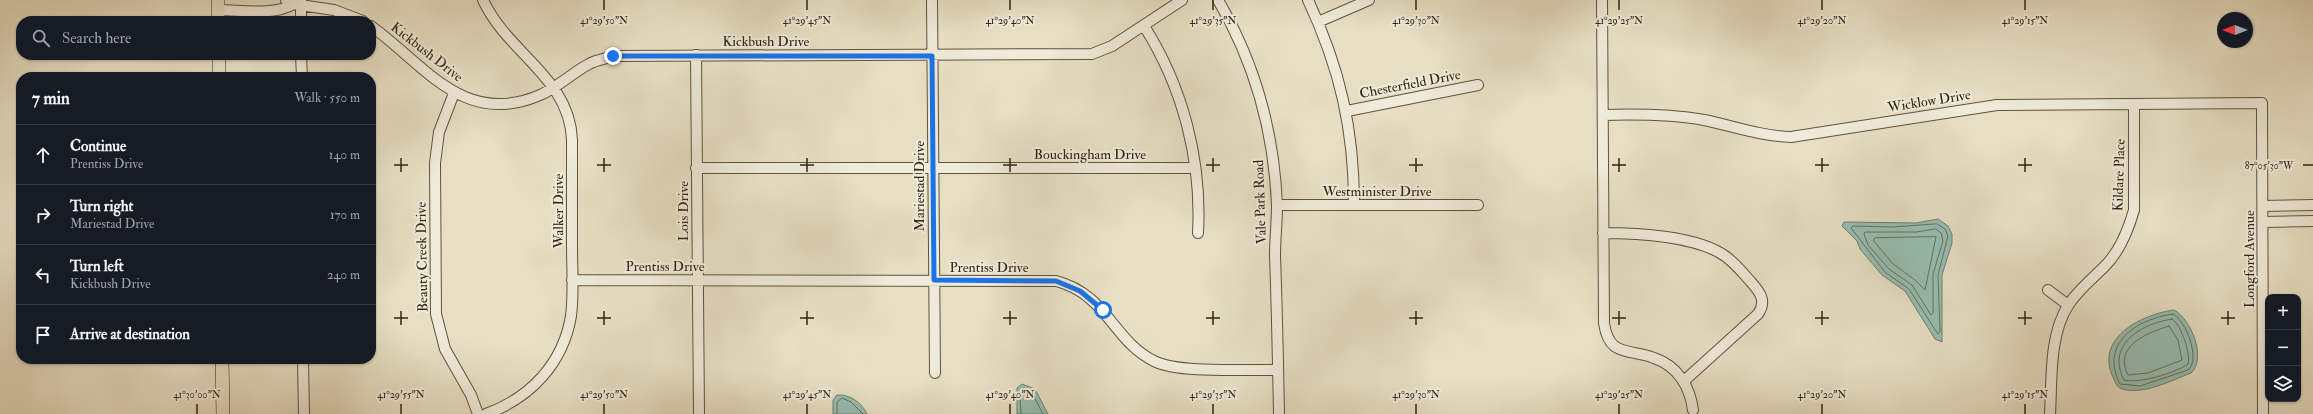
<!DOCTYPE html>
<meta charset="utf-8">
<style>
:root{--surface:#171b24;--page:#242831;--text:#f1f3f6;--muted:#9ea1a6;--line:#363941}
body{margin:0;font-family:"IM FELL Double Pica",serif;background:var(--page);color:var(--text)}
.controls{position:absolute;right:12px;bottom:12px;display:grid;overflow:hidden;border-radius:8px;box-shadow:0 1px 3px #0004}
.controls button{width:36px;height:36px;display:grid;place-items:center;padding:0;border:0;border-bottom:1px solid var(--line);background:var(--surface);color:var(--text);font:20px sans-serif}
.compass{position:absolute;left:2217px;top:12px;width:36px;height:36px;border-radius:50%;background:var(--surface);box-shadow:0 1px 3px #0004;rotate:270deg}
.stop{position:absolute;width:12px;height:12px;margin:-9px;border:3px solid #1a73e8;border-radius:50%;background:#fff}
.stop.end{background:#1a73e8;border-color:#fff;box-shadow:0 1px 4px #0008}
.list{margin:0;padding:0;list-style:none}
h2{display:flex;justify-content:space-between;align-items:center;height:52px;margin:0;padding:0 16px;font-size:17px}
h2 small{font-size:13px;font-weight:400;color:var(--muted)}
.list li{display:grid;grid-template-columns:26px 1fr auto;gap:12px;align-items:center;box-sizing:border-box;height:60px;padding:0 16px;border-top:1px solid var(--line)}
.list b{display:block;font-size:15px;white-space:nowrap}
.list p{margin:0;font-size:13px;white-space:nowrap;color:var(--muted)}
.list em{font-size:13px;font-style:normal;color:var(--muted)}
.icon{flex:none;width:22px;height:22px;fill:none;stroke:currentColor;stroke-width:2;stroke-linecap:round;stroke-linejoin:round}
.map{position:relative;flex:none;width:2313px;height:414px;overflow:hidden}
.search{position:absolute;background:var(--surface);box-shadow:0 1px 3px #0004;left:16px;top:16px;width:360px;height:44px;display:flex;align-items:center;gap:10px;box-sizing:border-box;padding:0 14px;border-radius:16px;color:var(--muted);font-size:15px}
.panel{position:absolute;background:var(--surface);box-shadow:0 1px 3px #0004;left:16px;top:72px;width:360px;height:292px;border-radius:16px}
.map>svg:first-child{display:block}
</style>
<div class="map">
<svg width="2313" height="414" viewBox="0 0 2313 414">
<rect width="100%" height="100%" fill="#e7dfc4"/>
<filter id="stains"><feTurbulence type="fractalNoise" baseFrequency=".005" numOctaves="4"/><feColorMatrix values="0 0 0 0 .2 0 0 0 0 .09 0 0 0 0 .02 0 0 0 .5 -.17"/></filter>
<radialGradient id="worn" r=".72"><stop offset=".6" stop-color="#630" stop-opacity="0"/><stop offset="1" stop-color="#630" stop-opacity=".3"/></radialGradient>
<path fill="#97bdb1" stroke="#6e8071" d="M1938 219 1948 226 1952 234V243L1942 275V342L1935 339 1905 291 1882 275 1860 249 1857 241 1842 226 1844 222 1916 223Z
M2174 310C2191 319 2207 358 2191 373 2170 381 2144 395 2122 389 2116 387 2115 381 2112 375 2096 336 2144 314 2174 310Z
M1022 384 1035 389 1048 414H1017V388Z
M837 395C850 394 862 403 867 414H833V400Z"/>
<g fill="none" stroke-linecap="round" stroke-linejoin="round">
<path stroke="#647062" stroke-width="1" d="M1937 224 1945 229 1948 236 1938 275 1940 332 1938 334 1909 289 1885 272 1851 228 1853 226 1892 227Z
M1936 229 1941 233 1943 241 1933 274V313L1931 315 1912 285 1889 269 1868 245 1864 234 1865 232H1916Z
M1936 237 1925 290 1915 280 1893 264 1873 240 1875 238Z
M2173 314C2186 320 2201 360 2188 370L2140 386 2120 384C2099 343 2137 319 2173 314Z
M2172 319C2181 324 2191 354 2188 364 2176 373 2138 384 2124 380 2106 345 2140 324 2172 319Z
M2169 326 2178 340 2182 360 2148 373 2128 375C2113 346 2147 333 2169 326Z
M837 414V402L842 398 851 402 863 414
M1021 414 1020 395 1023 388 1032 393 1043 414"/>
<defs>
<path id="minor" d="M286 0 294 4 334 10 363 21
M301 0V21
M483 0C508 54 570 78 572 140 572 175 572 211 572 246 572 269 574 293 571 316 563 364 530 398 486 414
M932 0 935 373
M1218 0C1255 63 1274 132 1277 205 1277 222 1275 239 1275 256 1277 309 1278 361 1279 414
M1308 0C1340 68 1354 130 1354 204
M1602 0 1604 323C1609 358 1629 348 1654 358 1678 366 1690 387 1693 410
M218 10C242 10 273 16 294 4
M1318 22 1369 0
M371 26C425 65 464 128 540 95 558 87 572 73 589 64 596 60 605 59 613 56L1092 54 1112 46 1182 0
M1144 26C1183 87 1202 161 1198 233
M301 55 302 77
M696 55 699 414
M454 93 439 132 435 163 436 314 445 349 471 395 478 414
M1347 111 1478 85
M1603 115C1637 114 1670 114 1704 120 1733 126 1761 136 1791 137L1997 105 2262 103 2263 414
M696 168H1195
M1277 205H1478
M2263 206 2313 205
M2263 222 2313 221
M1603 233C1637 233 1697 236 1725 256 1735 263 1743 273 1751 282 1760 292 1767 301 1758 314L1684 381
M572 280 1056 281C1107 294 1113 341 1154 361 1180 374 1247 369 1278 370
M2048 290 2068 305
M303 359 304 414
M2050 414C2052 379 2049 334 2069 304 2079 289 2092 279 2105 266 2120 251 2128 231 2134 210V105"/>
<path id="major" d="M218 21V0
M219 55V77
M222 359 223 414"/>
</defs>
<use href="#minor" stroke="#5e533e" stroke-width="12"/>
<use href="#major" stroke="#312412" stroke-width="14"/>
<use href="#minor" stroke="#efead9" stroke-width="10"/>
<use href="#major" stroke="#e7dfc4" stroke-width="13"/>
</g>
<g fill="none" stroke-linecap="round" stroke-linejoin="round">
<path stroke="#1a73e8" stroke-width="5" d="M613 56H932L934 280 1056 281 1080 291 1103 310"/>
</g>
<path fill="none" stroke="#312412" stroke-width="1.5" d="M604 0V10M807 0V10M1010 0V10M1213 0V10M1416 0V10M1619 0V10M1822 0V10M2025 0V10M401 158V172M604 158V172M807 158V172M1010 158V172M1213 158V172M1416 158V172M1619 158V172M1822 158V172M2025 158V172M394 165H408M597 165H611M800 165H814M1003 165H1017M1206 165H1220M1409 165H1423M1612 165H1626M1815 165H1829M2018 165H2032M2303 165H2313M401 311V325M604 311V325M807 311V325M1010 311V325M1213 311V325M1416 311V325M1619 311V325M1822 311V325M2025 311V325M2228 311V325M394 318H408M597 318H611M800 318H814M1003 318H1017M1206 318H1220M1409 318H1423M1612 318H1626M1815 318H1829M2018 318H2032M2221 318H2235M197 404V414M401 404V414M604 404V414M807 404V414M1010 404V414M1213 404V414M1416 404V414M1619 404V414M1822 404V414M2025 404V414"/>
<g text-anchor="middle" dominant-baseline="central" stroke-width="4" stroke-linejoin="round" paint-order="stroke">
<g font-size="14" fill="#312412" stroke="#efead9">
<text x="766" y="41">Kickbush Drive</text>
<text transform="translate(427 52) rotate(38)">Kickbush Drive</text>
<text transform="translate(1410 84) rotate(-11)">Chesterfield Drive</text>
<text transform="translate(1929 101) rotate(-9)">Wicklow Drive</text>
<text x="1090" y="154">Bouckingham Drive</text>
<text transform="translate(2119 175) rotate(-88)">Kildare Place</text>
<text transform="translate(919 186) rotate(-90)">Mariestad Drive</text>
<text x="1377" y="191">Westminister Drive</text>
<text transform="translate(1260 202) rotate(-92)">Vale Park Road</text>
<text transform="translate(558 211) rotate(-90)">Walker Drive</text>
<text transform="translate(683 211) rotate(-90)">Lois Drive</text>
<text transform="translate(422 257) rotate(-91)">Beauty Creek Drive</text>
<text transform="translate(2249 259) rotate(-90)">Longford Avenue</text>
<text x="665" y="266">Prentiss Drive</text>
<text x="989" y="267">Prentiss Drive</text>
</g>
</g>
<g font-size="10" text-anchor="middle" fill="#312412" stroke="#efead9" stroke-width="4" stroke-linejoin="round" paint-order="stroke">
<text x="604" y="24">41°29'50"N</text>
<text x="807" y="24">41°29'45"N</text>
<text x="1010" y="24">41°29'40"N</text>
<text x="1213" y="24">41°29'35"N</text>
<text x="1416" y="24">41°29'30"N</text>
<text x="1619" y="24">41°29'25"N</text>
<text x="1822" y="24">41°29'20"N</text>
<text x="2025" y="24">41°29'15"N</text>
<text x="2269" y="169">87°05'30"W</text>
<text x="197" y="398">41°30'00"N</text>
<text x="401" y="398">41°29'55"N</text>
<text x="604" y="398">41°29'50"N</text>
<text x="807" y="398">41°29'45"N</text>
<text x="1010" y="398">41°29'40"N</text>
<text x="1213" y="398">41°29'35"N</text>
<text x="1416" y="398">41°29'30"N</text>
<text x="1619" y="398">41°29'25"N</text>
<text x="1822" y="398">41°29'20"N</text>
<text x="2025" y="398">41°29'15"N</text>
</g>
<rect width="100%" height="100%" filter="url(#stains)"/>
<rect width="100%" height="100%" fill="url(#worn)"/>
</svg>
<div class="controls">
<button>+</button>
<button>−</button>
<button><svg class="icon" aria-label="layers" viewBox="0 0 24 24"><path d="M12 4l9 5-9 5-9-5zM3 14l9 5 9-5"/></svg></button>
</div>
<svg class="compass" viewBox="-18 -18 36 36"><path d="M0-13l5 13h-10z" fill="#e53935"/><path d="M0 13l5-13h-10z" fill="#9ea1a6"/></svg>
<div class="stop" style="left:1103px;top:310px"></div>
<div class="stop end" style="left:613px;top:56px"></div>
<div class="search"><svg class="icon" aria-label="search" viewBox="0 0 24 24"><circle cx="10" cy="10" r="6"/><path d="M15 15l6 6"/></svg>Search here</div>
<section class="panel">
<h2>7 min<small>Walk · 550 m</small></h2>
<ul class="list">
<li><svg class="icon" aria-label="ahead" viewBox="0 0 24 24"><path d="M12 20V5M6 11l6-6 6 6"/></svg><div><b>Continue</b><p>Prentiss Drive</p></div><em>140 m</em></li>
<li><svg class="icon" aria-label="right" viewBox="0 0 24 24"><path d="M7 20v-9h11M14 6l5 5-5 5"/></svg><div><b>Turn right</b><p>Mariestad Drive</p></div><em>170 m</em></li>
<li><svg class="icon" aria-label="left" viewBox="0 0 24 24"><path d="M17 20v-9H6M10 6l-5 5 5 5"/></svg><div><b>Turn left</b><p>Kickbush Drive</p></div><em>240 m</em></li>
<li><svg class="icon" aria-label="arrive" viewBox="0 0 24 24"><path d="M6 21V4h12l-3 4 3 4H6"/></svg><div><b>Arrive at destination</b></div></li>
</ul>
</section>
</div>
